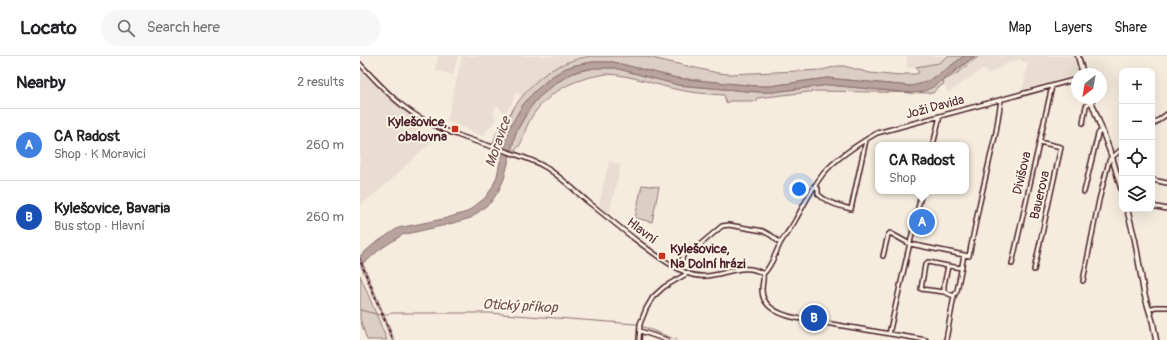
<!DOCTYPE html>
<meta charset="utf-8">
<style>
:root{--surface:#fff;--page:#f6f6f6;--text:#202124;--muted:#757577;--line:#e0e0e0;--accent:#c8321e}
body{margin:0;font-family:Pangolin,sans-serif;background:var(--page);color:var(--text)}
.controls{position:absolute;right:12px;top:12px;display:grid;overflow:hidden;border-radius:8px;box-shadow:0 4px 16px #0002}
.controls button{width:36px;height:36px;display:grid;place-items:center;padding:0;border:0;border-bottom:1px solid var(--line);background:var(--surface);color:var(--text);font:20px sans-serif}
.compass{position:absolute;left:711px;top:12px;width:36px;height:36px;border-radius:50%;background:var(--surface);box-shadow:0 4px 16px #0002;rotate:211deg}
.you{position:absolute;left:439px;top:133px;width:14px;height:14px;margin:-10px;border:3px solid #fff;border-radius:50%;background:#1a73e8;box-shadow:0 0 0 6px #1a73e833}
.badge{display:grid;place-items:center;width:26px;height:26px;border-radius:50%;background:var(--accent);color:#fff;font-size:13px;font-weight:700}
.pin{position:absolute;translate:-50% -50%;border:2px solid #fff;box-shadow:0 1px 4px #0006}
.popup{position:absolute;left:515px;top:86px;width:94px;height:52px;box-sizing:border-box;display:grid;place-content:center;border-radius:8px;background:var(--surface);filter:drop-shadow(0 1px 3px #0005);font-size:13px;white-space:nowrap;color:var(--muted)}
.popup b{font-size:15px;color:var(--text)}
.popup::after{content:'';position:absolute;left:50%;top:100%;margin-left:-8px;border:8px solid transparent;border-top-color:var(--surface)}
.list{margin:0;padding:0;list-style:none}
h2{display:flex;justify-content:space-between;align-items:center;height:52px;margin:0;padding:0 16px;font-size:17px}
h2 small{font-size:13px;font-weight:400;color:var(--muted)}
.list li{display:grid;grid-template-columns:26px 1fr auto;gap:12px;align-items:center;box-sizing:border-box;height:72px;padding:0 16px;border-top:1px solid var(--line)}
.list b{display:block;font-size:15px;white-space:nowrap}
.list p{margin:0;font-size:13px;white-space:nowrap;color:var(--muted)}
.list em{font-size:13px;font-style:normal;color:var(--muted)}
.icon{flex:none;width:22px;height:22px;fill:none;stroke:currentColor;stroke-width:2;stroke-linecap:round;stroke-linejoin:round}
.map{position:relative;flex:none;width:807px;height:284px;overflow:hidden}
header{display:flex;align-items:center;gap:24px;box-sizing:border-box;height:56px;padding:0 20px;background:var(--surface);border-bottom:1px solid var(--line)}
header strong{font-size:19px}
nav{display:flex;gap:22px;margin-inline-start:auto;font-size:14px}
.search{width:280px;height:36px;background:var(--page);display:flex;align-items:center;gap:10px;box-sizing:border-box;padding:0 14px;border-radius:22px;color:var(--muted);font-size:15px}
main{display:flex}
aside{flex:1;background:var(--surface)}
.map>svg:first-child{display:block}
</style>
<header>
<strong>Locato</strong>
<div class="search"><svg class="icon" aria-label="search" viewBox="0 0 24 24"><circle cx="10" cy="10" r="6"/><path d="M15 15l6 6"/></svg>Search here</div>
<nav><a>Map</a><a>Layers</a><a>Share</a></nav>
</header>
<main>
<aside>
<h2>Nearby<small>2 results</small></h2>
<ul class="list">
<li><span class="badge" style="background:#3f7fe0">A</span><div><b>CA Radost</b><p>Shop · K Moravici</p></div><em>260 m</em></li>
<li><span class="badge" style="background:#1a4fb4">B</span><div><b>Kylešovice, Bavaria</b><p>Bus stop · Hlavní</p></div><em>260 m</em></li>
</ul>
</aside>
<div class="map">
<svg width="807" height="284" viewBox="0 0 807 284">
<rect width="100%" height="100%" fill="#f5ecde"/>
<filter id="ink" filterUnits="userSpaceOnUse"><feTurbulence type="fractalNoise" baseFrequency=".025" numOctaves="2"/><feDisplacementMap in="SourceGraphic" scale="8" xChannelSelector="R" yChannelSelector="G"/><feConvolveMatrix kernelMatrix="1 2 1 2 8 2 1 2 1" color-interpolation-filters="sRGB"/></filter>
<g filter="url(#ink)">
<path fill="#e8ddd0" d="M78 0H98L93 19 75 14Z
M102 0H223L221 2 203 8 170 31 162 40 155 37 152 47 145 58 137 49 133 57 136 64 122 80 87 65Z
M547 0H588L579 7 552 12H547Z
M619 0H714L719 17 712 20 665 33V35L662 36 668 7 661 5V3L650 6 628 18 624 13 588 36 583 26 599 16Z
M0 13 40 52 59 67 58 69 71 86 29 126 0 150Z
M249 105 261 109 249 158 239 149Z
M0 197 36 284H30L2 215 0 211Z"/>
<path fill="#dbcec4" stroke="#927678" d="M230 0H283L358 17 369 18 462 14 478 10H484L510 17 540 20 545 18H556L559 17 556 11 579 7 588 0H604C587 12 571 28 550 30L467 22 410 30H396L317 22 253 6H232L216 9 206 12 191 21 172 38 162 50 153 66 149 71 145 81 142 91 133 88C136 74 141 72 148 61 169 27 189 8 230 0Z
M615 0H619L599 16 583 25 584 28 576 33 573 37H571L457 35 397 42 395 46 393 45H370L366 47 364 39C349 38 334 37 319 34 296 29 271 19 247 18 243 18 239 20 235 20 217 24 200 31 186 44 179 50 172 59 168 68 163 77 164 88 155 94H151L156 76 168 55 177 43 196 27 211 18 219 15 235 12H255L318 29 398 36H413L469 29 552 37 586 23Z
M282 129 299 131 292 166 275 162Z
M0 219 27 284H7L0 263Z"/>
<path fill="#b8a39e" stroke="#8c6e70" d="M604 0H615L573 31 562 36 552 37 469 29 413 36H398L318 29 255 12H235L219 15 211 18 196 27 177 43 168 55 156 76 144 123 138 136 131 146 111 162 86 169 42 179 19 194 8 204 0 208V200L14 188 38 172 83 163 107 156 125 142 132 132 137 120 145 81 149 71 153 66 162 50 172 38 191 21 206 12 216 9 232 6H253L317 22 396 30H410L467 22 550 30C571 28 587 12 604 0Z"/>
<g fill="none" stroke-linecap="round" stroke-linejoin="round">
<path stroke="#8c6e70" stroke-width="1" d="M0 254 20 259 33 257H129L276 268 317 284"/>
<defs>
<path id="street" d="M0 8C20 29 40 52 66 65 90 78 117 86 142 94 157 99 172 103 185 111 200 120 213 133 227 145 242 157 257 169 272 181 289 194 307 208 327 217 353 229 381 202 403 218
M723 67 726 50 731 45
M792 69 807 58
M573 89 580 60
M793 124 807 127
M454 130 458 133V138C467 147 480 150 491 153L506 84
M724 136 738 78 741 74
M792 150 807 153
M523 200 528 179 530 177 550 188 609 200 619 150 636 76 641 44
M652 208 692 30
M320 213 324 195 336 192 362 170 369 169 403 175 412 180 420 187
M674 214 701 91 679 86
M403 218C411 212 416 195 421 186 426 178 432 171 436 163 445 147 452 132 463 118 477 101 498 88 517 77L717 23
M403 218C404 223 402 228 402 234 402 252 422 259 436 262L566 284
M723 225 739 144 749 105 750 103 762 93
M584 236V229L588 210 602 212
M594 240 597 235 604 199
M789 254 795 251H807
M280 275 307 284
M529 278 562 135
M279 284 280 268 286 253 293 241 304 231 328 217
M586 284 594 240 584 236 561 233 565 209 568 206 588 210"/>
<path id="secondary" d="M718 0 723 18
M730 42 752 101 762 135
M767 153 775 184 784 237 793 267 796 284"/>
</defs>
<use href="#street" stroke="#4a1f2b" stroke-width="6"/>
<use href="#secondary" stroke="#4a1f2b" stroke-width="7"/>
<use href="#street" stroke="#fcf5e5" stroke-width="3"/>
<use href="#secondary" stroke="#fcf5e5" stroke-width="4"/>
<defs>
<path id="rail" d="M0 204 33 284"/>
</defs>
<use href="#rail" stroke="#4a1f2b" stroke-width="2.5"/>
<use href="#rail" stroke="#fcf5e5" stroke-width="1" stroke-dasharray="3" stroke-linecap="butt"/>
</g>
</g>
<g fill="#c8321e" stroke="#fcf5e5" stroke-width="1.5">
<rect x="91" y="69" width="8" height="8" rx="2"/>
<rect x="298" y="196" width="8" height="8" rx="2"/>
</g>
<g text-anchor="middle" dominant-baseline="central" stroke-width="4" stroke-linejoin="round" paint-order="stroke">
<g font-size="13" fill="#4a1f2b" stroke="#fcf5e5">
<text transform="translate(575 51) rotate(-15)">Joži Davida</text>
<text transform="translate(662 117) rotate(-77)">Divišova</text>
<text transform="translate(680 139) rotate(-77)">Bauerova</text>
<text transform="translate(282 175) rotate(37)">Hlavní</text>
</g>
<g font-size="13" font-weight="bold" fill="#4a1f2b" stroke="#fcf5e5" text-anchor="end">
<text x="87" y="66">Kylešovice,<tspan x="87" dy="15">obalovna</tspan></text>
<text x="310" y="193" text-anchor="start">Kylešovice,<tspan x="310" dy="15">Na Dolní hrázi</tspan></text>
</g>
<g font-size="14" font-style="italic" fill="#704d53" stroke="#fcf5e5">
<text transform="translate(138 86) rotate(-71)">Moravice</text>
<text transform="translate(160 250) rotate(3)">Otický příkop</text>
</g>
</g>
</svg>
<div class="controls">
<button>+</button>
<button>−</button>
<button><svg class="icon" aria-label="locate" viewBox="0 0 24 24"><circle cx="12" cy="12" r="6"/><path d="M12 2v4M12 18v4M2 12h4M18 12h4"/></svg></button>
<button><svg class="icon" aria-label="layers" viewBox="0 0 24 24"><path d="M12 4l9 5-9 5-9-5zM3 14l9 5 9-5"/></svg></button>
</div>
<svg class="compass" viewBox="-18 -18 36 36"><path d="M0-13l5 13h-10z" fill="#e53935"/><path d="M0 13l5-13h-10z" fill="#757577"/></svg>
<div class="you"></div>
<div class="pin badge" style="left:562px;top:166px;background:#3f7fe0">A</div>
<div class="popup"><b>CA Radost</b>Shop</div>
<div class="pin badge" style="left:454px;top:262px;background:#1a4fb4">B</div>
</div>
</main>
